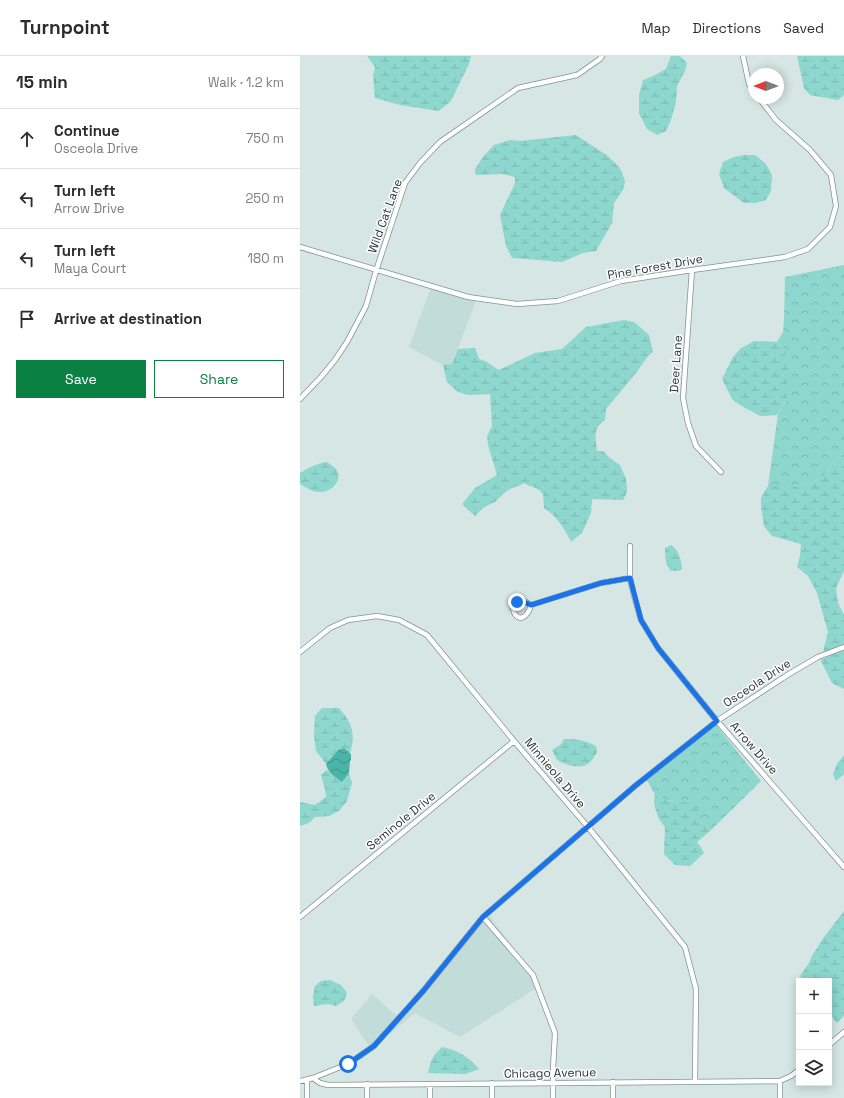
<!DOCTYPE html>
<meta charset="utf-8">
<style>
:root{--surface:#fff;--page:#f2f2f3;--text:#2b2b33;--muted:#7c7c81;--line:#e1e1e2;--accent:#0b8043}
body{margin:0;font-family:"Space Grotesk",sans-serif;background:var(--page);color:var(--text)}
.controls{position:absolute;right:12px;bottom:12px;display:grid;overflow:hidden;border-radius:0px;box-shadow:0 2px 10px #0003}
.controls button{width:36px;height:36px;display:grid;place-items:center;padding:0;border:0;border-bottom:1px solid var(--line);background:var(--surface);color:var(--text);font:20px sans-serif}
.compass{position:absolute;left:448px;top:12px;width:36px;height:36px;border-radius:50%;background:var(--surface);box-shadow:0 2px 10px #0003;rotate:270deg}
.stop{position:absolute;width:12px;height:12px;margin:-9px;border:3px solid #1a73e8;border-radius:50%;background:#fff}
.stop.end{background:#1a73e8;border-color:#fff;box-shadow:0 1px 4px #0008}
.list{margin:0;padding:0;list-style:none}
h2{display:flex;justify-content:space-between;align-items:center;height:52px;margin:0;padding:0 16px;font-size:17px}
h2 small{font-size:13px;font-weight:400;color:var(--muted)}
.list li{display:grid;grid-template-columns:26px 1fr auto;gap:12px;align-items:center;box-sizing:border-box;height:60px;padding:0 16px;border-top:1px solid var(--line)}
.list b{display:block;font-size:15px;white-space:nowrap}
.list p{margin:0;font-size:13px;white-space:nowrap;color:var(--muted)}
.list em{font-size:13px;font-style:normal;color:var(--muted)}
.actions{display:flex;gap:8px;padding:12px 16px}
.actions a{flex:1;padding:9px 0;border:1px solid var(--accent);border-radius:0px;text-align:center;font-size:14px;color:var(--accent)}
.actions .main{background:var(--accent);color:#fff}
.icon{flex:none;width:22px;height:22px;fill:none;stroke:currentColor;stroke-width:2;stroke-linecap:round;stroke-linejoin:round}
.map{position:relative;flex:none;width:544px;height:1042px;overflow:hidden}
header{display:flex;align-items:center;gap:24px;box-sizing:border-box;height:56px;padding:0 20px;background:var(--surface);border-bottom:1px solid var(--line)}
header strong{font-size:19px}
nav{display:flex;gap:22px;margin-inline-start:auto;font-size:14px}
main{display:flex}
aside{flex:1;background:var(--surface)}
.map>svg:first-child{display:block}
</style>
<header>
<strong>Turnpoint</strong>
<nav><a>Map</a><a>Directions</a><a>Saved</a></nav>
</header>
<main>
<aside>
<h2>15 min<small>Walk · 1.2 km</small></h2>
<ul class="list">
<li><svg class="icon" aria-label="ahead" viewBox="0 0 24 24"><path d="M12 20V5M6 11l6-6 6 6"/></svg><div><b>Continue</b><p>Osceola Drive</p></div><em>750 m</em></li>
<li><svg class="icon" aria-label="left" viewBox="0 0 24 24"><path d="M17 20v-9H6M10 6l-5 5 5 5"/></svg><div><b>Turn left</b><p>Arrow Drive</p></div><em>250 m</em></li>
<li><svg class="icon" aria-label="left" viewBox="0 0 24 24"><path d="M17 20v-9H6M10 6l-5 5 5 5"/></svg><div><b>Turn left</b><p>Maya Court</p></div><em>180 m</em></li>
<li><svg class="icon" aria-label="arrive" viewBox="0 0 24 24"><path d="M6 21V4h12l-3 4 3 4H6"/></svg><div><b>Arrive at destination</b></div></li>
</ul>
<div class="actions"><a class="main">Save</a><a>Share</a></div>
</aside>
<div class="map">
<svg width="544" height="1042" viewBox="0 0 544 1042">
<defs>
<pattern id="forest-crowns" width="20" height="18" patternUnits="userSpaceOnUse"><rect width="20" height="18" fill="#8dd7ce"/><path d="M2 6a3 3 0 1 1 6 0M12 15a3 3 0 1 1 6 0" fill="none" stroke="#7ab9b1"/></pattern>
<pattern id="wetland-marsh" width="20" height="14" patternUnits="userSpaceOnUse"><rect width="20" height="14" fill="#8dd7ce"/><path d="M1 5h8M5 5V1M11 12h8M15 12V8" fill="none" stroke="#7ab9b1"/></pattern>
<pattern id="water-waves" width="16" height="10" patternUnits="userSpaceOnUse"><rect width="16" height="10" fill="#4ab4a9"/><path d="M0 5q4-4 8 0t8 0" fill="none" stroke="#3e938a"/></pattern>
</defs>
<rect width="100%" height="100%" fill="#d5e6e4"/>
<path fill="#c2ddd9" d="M132 229 177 242 152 308 144 310 109 291Z
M189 859 241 929 160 981 115 957 87 980 126 935 185 863Z
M72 938 97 960 73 988 69 990 51 963Z"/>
<path fill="url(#forest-crowns)" d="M544 209V401L533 407 523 420 510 428 492 430H468L478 358 487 344 484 293 477 286 483 276 484 263 485 221Z
M416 669 461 725 409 776 403 762 383 746 367 744 355 739 347 724Z"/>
<path fill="url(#wetland-marsh)" d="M67 0H171L169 8 151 45 139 55 100 49 75 42 73 20 75 11Z
M371 0H380L387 7 385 15 377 30 376 46 371 64 366 75 357 79 347 73 339 57V39L343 24 355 19 366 13Z
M497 0H544V39L538 44 510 39 504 32Z
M276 79 308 100 320 112 325 125 323 134 314 147 312 167 296 195 283 197 262 206 212 202 206 190 200 159 215 127V121L203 118 177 119 175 117V113L183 101 194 89 210 84 220 85Z
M444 99H455L466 108 472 119 471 135 466 144 455 147H444L424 132 419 118 423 106 434 101Z
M324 264 334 266 349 279 353 296 348 300 336 317 306 353 305 364C292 373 296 382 297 395H303L311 403 320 409 326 423 327 436 323 444 292 443 291 457 282 477 271 486C265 473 256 459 244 452L243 438 238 433 223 427 221 429 212 432 205 436 195 446 184 451 175 460 162 448 175 432 197 419 188 389 187 380 192 370 190 338 169 339 158 336 147 326 143 309 152 308 158 293 175 292 179 303 185 305 199 314 235 297 262 293 286 271Z
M454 285 477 286 484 293 488 309V324L487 344 477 359 460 360 440 349 432 343 422 323 433 301 440 293Z
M544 401V515L536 532 538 547 544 559V588L523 597 528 576 517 537 508 520 497 511 500 500 501 488 472 480 464 470 461 451V442L468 430H492L510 428 523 420 533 407Z
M27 406C31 409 37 412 38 417 41 427 29 436 21 436 13 437 6 431 0 428V417C8 412 18 407 27 406Z
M371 489C379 494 381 503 382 513L379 515H371C365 507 365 502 365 492Z
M544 593V633L532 627 521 605 522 603Z
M22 652H39C52 667 56 677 50 697L44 692 38 694 26 708 16 695 14 679 15 660Z
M264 683C277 683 284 684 296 690L297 696C295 699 292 705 289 707 280 714 266 709 257 704L252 694 261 688Z
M544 699V718L536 725 533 718 537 708Z
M27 714 35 721 42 726 49 717 52 727 47 745 39 755 29 760 15 761 9 767 0 770V746L15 749 26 741 25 733 21 719Z
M355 739 367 744 383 746 395 749 403 762 409 776 397 786 400 790 404 797 390 810 375 809 364 798 365 771 359 763 356 755 354 746Z
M544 855V960L537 967 529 957V925H504L500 920 509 907 512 900 524 881Z
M30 924 41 929 47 937 44 945 36 950 28 948 14 950 13 941 15 930 21 925Z
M142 991C159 995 168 1000 179 1013L166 1018 128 1017C131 1004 132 1000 142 991Z"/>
<path fill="url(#water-waves)" d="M44 692 51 698V704L50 705 49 717 42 726C35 721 28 717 26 708L38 694Z"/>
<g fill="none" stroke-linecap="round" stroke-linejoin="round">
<defs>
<path id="minor" d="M443 0 449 28 454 35
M0 191 168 241 217 248 258 245 321 225 392 214 485 201 508 193 530 171 536 150 531 119 510 94 476 64 459 42
M392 214 383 342 388 367 396 390 421 416
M0 343 21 321 35 304 47 286 66 250 76 215 105 127 120 107 140 86 218 32 277 19 300 3 302 0
M330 490V522L334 539 341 564 358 592 417 665 544 811
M231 549C223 544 219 543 213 551 213 558 219 566 226 559 229 556 230 553 231 549L301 527 330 522
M0 596 30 572 48 564 77 560 99 564 127 579 214 685 288 771 385 891 396 933 395 1025
M0 861 214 685
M183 861 233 919 255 977 253 1013V1042
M529 989 544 976
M13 1022 20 1027 28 1029 480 1025 491 1020 499 1014
M0 1025 13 1022 48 1008 74 990 124 934 183 861 335 730 417 665 489 618 518 601 544 591
M480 1025V1042
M313 1026V1042
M192 1027V1042
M67 1028V1042
M130 1028V1042
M7 1042V1024"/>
</defs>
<use href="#minor" stroke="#839391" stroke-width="6"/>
<use href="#minor" stroke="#fff" stroke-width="4.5"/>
</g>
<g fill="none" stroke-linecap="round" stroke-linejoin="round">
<path stroke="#1a73e8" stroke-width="5" d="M48 1008 74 990 124 934 183 861 335 730 417 665 358 592 341 564 330 522 301 527 231 549C226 546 223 545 217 546"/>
</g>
<g text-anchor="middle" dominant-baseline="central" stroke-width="3" stroke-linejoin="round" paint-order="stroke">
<g font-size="12" fill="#2b3231" stroke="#fff">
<text transform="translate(85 160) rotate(-70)">Wild Cat Lane</text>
<text transform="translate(355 211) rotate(-10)">Pine Forest Drive</text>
<text transform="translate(376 308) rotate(-86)">Deer Lane</text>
<text transform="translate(457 627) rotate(-33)">Osceola Drive</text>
<text transform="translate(454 692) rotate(49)">Arrow Drive</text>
<text transform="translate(255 717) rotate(50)">Minnieola Drive</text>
<text transform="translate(101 765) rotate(-39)">Seminole Drive</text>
<text transform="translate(250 1017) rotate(-1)">Chicago Avenue</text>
</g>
</g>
</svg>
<div class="controls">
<button>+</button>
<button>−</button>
<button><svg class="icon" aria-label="layers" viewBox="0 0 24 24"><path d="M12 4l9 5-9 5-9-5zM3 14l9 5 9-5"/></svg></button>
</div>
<svg class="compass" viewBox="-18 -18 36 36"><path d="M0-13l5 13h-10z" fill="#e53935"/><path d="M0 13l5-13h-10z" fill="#7c7c81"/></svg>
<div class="stop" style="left:48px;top:1008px"></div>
<div class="stop end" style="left:217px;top:546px"></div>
</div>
</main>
